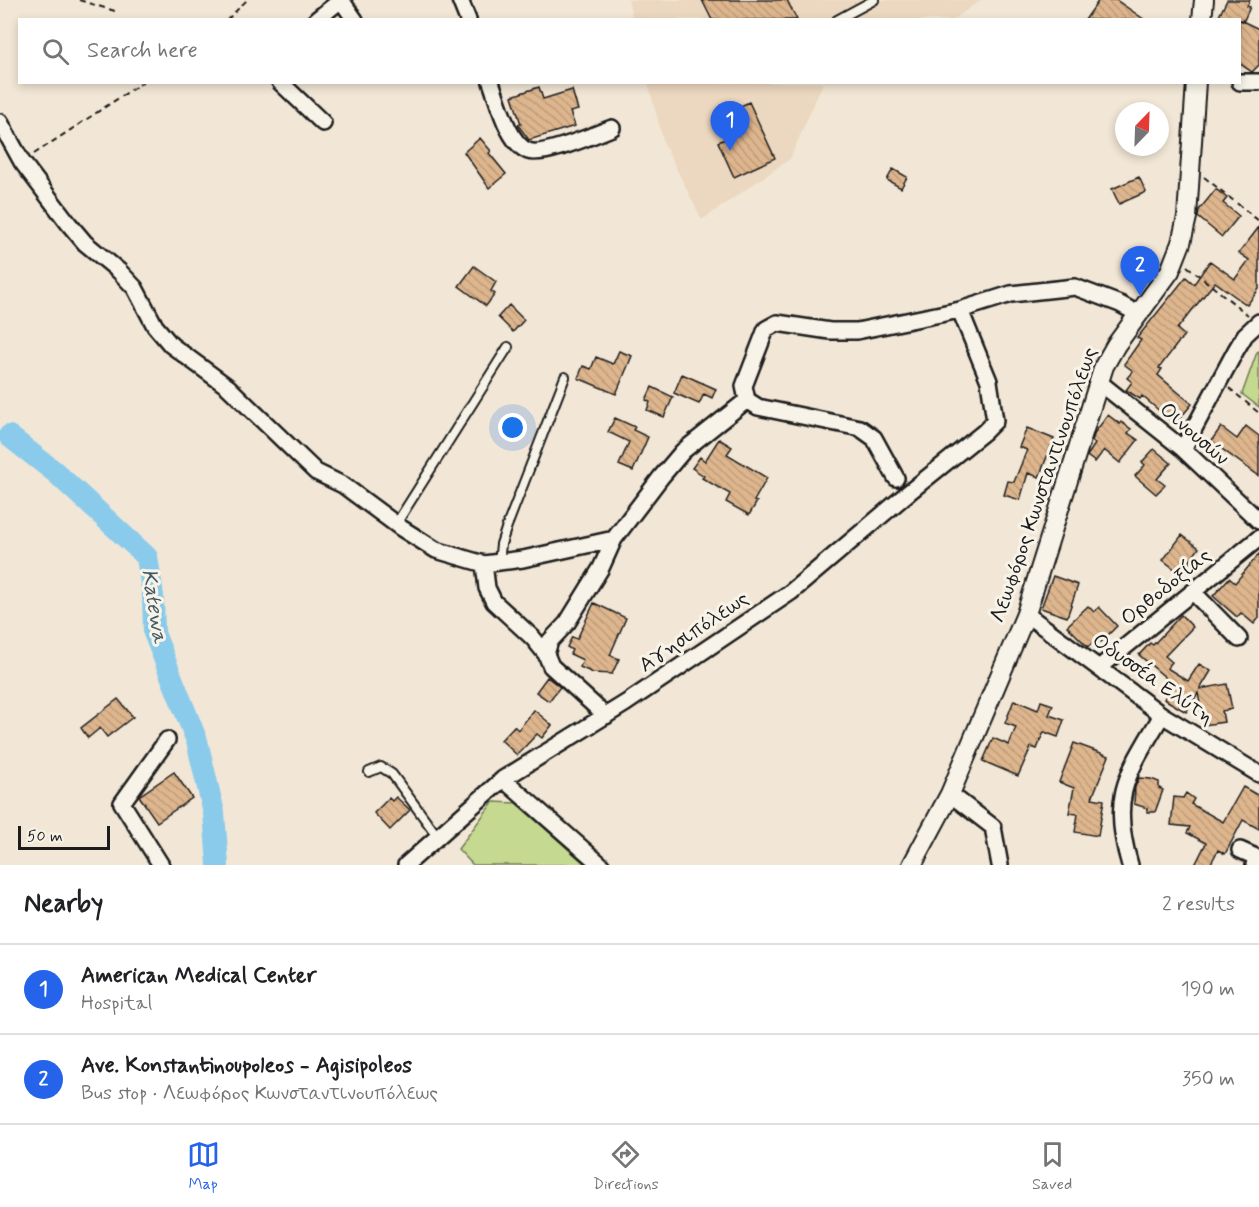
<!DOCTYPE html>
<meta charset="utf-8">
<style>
:root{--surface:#fff;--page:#f2f2f2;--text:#202124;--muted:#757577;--line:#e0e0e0;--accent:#2563eb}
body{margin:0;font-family:Mynerve,sans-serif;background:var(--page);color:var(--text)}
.compass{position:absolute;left:1115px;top:102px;width:54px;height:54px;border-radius:50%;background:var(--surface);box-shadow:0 3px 9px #0003;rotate:23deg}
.scale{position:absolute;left:18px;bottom:15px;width:92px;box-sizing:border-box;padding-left:6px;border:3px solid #1c1c1c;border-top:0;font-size:16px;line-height:21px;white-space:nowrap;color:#1c1c1c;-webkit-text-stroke:4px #f7f3e8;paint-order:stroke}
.you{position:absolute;left:513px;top:428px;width:21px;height:21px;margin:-15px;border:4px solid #fff;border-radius:50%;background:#1a73e8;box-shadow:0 0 0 9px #1a73e833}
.badge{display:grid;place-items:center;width:39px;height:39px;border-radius:50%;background:var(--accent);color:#fff;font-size:20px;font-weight:700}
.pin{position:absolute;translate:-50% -50px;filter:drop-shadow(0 2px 3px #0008)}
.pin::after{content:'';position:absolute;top:32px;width:21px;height:18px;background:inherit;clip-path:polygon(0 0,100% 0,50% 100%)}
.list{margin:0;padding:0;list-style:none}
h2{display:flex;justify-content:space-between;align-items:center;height:78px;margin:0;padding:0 24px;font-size:26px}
h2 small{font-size:20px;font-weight:400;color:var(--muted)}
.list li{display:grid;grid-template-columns:39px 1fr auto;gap:18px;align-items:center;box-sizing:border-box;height:90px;padding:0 24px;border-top:2px solid var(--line)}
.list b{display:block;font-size:22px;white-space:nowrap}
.list p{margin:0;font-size:20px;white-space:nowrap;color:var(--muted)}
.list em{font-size:20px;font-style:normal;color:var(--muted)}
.icon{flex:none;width:33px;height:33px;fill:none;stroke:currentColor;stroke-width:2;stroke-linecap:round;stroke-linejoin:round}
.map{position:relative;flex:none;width:1259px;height:865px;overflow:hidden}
.search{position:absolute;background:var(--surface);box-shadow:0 3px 9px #0003;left:18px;right:18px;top:18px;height:66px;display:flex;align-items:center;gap:15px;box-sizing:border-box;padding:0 21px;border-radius:0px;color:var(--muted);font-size:22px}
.sheet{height:258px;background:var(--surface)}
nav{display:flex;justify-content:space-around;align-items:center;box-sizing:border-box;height:84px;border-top:2px solid var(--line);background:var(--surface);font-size:16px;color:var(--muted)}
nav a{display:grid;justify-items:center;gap:3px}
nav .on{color:var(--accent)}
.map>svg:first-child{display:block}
</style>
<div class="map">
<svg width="1259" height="865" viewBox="0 0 1259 865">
<defs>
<pattern id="building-back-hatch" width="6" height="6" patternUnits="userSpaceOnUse" patternTransform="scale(1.5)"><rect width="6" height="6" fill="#deb68e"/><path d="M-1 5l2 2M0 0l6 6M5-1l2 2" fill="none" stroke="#be9c7a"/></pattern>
</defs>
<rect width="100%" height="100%" fill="#f2e7d6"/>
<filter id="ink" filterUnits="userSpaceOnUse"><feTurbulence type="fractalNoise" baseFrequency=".0167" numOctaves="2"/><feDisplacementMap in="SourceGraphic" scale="12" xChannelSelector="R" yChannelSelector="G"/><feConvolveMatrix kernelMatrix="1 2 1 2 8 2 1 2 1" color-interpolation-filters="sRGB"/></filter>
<g filter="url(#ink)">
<path fill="#ecd8c0" d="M628 0H981L953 20 633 19Z
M648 83H823L790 159 702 220 664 144Z"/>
<path fill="#c5da90" stroke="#707b56" stroke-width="1.5" d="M1259 351V407L1242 394 1257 352Z
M493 802 516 803 586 865H473L458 849Z"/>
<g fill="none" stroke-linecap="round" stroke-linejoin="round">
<path stroke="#8acbeb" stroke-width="22" d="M9 436 55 472 147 557 153 596 154 633 197 741 214 813 218 865"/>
</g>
<path fill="url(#building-back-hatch)" stroke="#1c1c1c" stroke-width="1.5" d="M702 0H787L797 20H712Z
M1099 0H1116L1145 20H1085Z
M1227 0H1250L1247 6 1250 7 1244 20H1240L1259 29V65L1252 72 1239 63V20H1217Z
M539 87 543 99 572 90 578 110 570 112 575 126 529 140 518 125 521 124 512 96Z
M749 102 775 158 734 177 718 142 740 133 730 111Z
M480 138 491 151 489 153 506 174 489 188 464 152Z
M893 169 907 177 901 188 887 180Z
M1139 177 1146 192 1119 204 1112 189Z
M1216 189 1227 198 1223 203 1239 216 1222 237 1198 217 1199 210Z
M1259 227V289L1247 305 1215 282 1177 329 1184 335 1159 368 1162 369 1158 375 1192 404 1175 424 1142 396 1140 399 1126 390 1132 382 1127 378 1133 371 1124 364 1141 340 1137 338 1186 277 1194 284 1210 261 1235 279 1249 260 1239 253Z
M474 266 496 282 491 291 495 294 486 306 459 286Z
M509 305 524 320 513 332 498 317Z
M619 351 632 356 616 394 578 378 583 366 591 369 596 357 613 364Z
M682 374 716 389 712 398 704 394 699 404 674 393Z
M652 387 673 397 664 417 647 410 650 402 646 400Z
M1108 415 1120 424 1121 422 1131 429 1128 433 1138 440 1120 463 1104 450 1095 462 1087 456 1095 444 1092 441 1095 432Z
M615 418 635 427 633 430 648 437 633 471 619 465 629 442 608 432Z
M1246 426 1259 436V476L1211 441 1221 427 1237 439Z
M1027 428 1054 439 1039 477 1028 473 1020 500 1004 495 1008 481 1014 482 1027 450 1019 447Z
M719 439 732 447 727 454 767 478 754 501 757 502 749 515 726 502 730 494 702 478 704 476 692 468 700 457 705 461Z
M1154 449 1171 463 1157 479 1165 485 1156 494 1135 476 1145 465 1142 462Z
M1182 535 1199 548 1181 574 1163 560Z
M1259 554V618L1254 624 1241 613 1237 617 1213 596 1229 578 1235 583Z
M1053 576 1078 585 1067 617 1041 608Z
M594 603 626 618 610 655 619 659 612 674 593 673 580 667 583 660 570 654 572 650 567 647 572 637 577 639Z
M1088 606 1094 612 1099 607 1117 626 1101 642 1097 638 1088 647 1067 626Z
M1181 615 1193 627 1165 656 1172 662 1167 668 1188 681 1199 664 1211 671 1200 689 1227 684 1232 709 1222 711 1224 722 1204 725 1198 693 1186 712 1164 699 1173 684 1139 655 1150 643 1153 645Z
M547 677 560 687 549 701 536 692Z
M118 699 133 717 107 737 100 728 88 738 81 728Z
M1014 700 1038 710 1041 701 1053 705 1049 715 1064 720 1058 737 1044 732 1037 749 1031 747 1018 776 983 761 993 738 1009 745 1016 727 1005 723Z
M534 710 552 725 542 738 537 734 517 755 501 740 514 726 518 730Z
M1074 743 1109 756 1092 798 1104 800 1098 836 1075 832 1078 814 1069 813 1074 788 1059 782Z
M174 772 192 798 157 822 139 796Z
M1139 778 1151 779 1159 782V788L1163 790 1155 812H1147V808L1134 804 1135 787Z
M1243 787 1259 796V829L1243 820 1225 854 1218 850 1210 865H1195L1206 843 1187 833 1190 827 1171 825 1174 797 1183 798 1186 793 1194 799 1191 804 1223 822Z
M396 797 410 810 390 830 374 813 389 798 392 801Z"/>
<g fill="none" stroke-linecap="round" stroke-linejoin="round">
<defs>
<path id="service" d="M837 20 874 0
M396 524 508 347
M499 563 501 544 507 526 565 377
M369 772 381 767 392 774 438 837"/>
<path id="minor" d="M460 0 468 20
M316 20 341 0 355 20
M280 82 323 123
M491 82C498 101 508 143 528 151 543 157 596 134 612 128
M1240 82H1259
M0 122 22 162 69 224 85 243 119 271 135 288 155 326 171 345 228 387 316 472 343 485 401 528 436 550 484 564 523 559 614 539
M1099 382 1183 449 1259 521
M1183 449 1236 350 1245 335 1259 322
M896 478 874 438 860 428 758 407 747 400 744 386 766 329 777 323 830 331H857L960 310 1011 294 1075 287 1120 304 1138 314
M484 564 487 588 494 602 533 638 546 654
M1193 592 1239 639
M1026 614 1162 715 1259 774
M1099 668 1259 538
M606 716 551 666 546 654 550 641 567 623 601 568 614 539 661 477 683 451 747 400
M503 779 601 865
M950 794 993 827 1000 865
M1240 850 1258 858 1254 865
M161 865 122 803 167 740
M406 865 503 779 626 703 791 592 908 493 984 432 995 421 989 381 960 310
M1130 865C1109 795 1128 773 1162 715"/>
<path id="tertiary" d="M1202 20 1204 0
M912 865 950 794 1026 614 1104 366 1116 345 1170 271 1181 243 1187 217 1196 82"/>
</defs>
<use href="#service" stroke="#1c1c1c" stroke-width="12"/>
<use href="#minor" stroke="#1c1c1c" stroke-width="20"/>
<use href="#tertiary" stroke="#1c1c1c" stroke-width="22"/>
<path stroke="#1c1c1c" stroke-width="2" stroke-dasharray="6 4.5" stroke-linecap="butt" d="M79 0 118 12
M227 20 247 0
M34 154 143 82
M1204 177 1259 221
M1187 266 1248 315
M1229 388 1259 413"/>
<use href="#service" stroke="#f7f3e8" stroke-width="8"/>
<use href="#minor" stroke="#f7f3e8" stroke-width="15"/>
<use href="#tertiary" stroke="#f7f3e8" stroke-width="18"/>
</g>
</g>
<g text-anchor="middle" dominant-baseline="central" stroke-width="6" stroke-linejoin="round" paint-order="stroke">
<g font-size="21" fill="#1c1c1c" stroke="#f7f3e8">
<text transform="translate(1194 434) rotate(41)">Οινουσών</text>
<text transform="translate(1044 485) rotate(-71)">Λεωφόρος Κωνσταντινουπόλεως</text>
<text transform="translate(1166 587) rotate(-39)">Ορθοδοξίας</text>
<text transform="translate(694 632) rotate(-34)">Αγησιπόλεως</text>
<text transform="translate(1153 679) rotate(35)">Οδυσσέα Ελύτη</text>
</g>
<g font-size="22" font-style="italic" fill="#425964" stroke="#f7f3e8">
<text transform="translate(154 606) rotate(81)">Katewa</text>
</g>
</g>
</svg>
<svg class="compass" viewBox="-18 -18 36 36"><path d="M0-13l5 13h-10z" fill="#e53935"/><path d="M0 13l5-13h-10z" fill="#757577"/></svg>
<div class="scale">50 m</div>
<div class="you"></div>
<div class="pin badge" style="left:730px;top:151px">1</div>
<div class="pin badge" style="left:1140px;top:296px">2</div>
<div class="search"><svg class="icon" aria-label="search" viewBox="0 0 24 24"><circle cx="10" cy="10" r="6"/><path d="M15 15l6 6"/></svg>Search here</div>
</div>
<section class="sheet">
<h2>Nearby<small>2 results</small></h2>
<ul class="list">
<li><span class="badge">1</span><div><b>American Medical Center</b><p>Hospital</p></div><em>190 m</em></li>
<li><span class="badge">2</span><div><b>Ave. Konstantinoupoleos - Agisipoleos</b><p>Bus stop · Λεωφόρος Κωνσταντινουπόλεως</p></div><em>350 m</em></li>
</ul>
</section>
<nav>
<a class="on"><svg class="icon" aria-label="map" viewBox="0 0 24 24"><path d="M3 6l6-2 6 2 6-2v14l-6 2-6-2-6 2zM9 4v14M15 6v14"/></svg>Map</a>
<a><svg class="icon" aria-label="directions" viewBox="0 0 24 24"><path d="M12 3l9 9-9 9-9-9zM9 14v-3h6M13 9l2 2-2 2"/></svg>Directions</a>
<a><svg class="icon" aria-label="saved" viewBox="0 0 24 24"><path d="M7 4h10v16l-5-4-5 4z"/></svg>Saved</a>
</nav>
